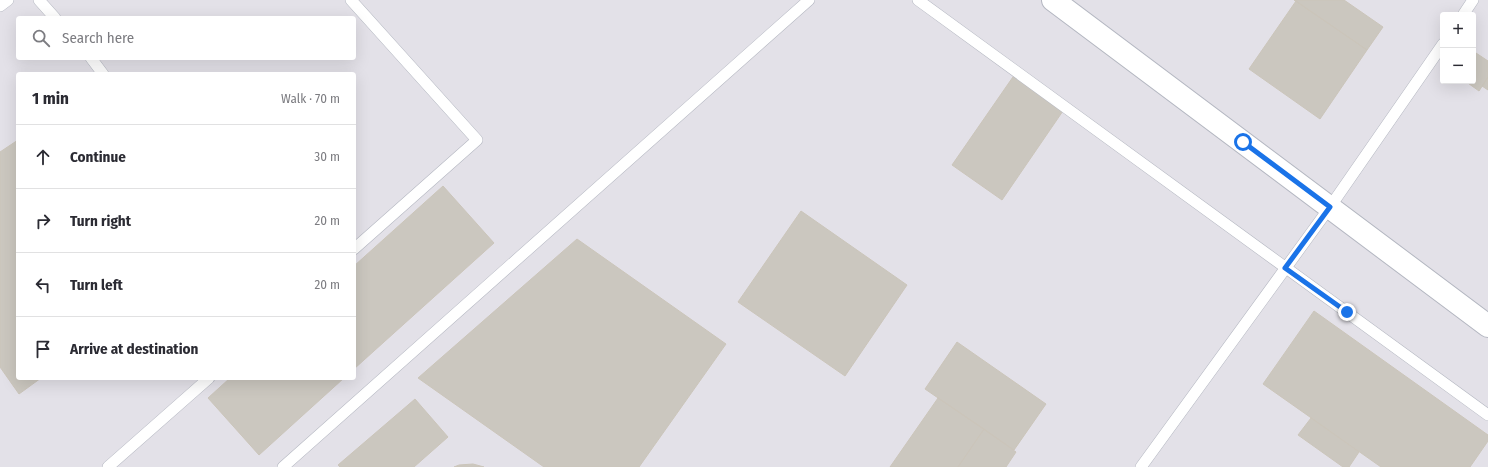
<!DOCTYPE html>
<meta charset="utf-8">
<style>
:root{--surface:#fff;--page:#f2f2f3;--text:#2b2b33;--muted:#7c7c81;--line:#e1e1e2}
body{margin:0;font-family:"Fira Sans Condensed",sans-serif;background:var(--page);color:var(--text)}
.controls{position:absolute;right:12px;top:12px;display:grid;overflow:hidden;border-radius:4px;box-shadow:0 4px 16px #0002}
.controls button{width:36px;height:36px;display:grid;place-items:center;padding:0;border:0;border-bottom:1px solid var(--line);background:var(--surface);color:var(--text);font:20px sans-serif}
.stop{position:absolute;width:12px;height:12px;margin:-9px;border:3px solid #1a73e8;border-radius:50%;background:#fff}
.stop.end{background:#1a73e8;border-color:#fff;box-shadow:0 1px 4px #0008}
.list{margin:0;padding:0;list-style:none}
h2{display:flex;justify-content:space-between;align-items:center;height:52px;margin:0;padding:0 16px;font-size:17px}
h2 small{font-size:13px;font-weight:400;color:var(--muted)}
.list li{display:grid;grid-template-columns:26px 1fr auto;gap:12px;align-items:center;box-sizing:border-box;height:64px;padding:0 16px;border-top:1px solid var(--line)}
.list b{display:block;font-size:15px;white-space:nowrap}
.list em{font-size:13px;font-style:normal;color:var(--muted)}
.icon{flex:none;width:22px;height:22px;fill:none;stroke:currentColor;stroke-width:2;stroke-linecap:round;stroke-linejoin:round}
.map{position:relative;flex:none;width:1488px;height:467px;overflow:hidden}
.search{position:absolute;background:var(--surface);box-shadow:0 4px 16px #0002;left:16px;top:16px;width:340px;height:44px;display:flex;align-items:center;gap:10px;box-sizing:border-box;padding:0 14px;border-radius:4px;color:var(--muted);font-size:15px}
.panel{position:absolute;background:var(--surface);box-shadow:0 4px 16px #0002;left:16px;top:72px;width:340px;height:308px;border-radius:4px}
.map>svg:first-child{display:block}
</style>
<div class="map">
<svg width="1488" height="467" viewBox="0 0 1488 467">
<rect width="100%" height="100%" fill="#efe9e1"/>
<path fill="#e3e1e8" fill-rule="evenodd" d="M0 0H1488V467H0ZM1443 15H1473V81H1443ZM18 18H354V58H18ZM18 74H354V378H18Z"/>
<path fill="#cbc7bf" stroke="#cbc5ba" d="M1294 0H1344L1383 27 1367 50Z
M1296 1 1367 50 1320 119 1249 69Z
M1473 51 1488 61V77L1479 91 1465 81H1473Z
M1015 74 1065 108 1002 200 952 165Z
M1488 77V90L1482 86Z
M18 140V378H41L19 394 0 367V152Z
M443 186 494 243 354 369V266Z
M801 211 907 285 845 376 738 302Z
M577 239 726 344 639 467H544L418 378Z
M1314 311 1488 435V441L1470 467H1381L1263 384Z
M957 342 1046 404 1014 450 925 389Z
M230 378H344L259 455 208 398Z
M938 398 984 429 958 467H890Z
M415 399 448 437 414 467H340L338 465Z
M1311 418 1359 452 1349 467H1343L1298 435Z
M984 429 1016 452 1006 467H958Z
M473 464 484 467H454L459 465Z"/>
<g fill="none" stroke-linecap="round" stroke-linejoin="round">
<defs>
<path id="service" d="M39 0 55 18
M351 0 477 140 354 249
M918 0 1488 415
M0 6 8 0
M1463 15 1473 0
M91 58 103 74
M108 467 209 378
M283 467 809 0
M1141 467 1330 207 1443 44"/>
<path id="tertiary" d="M1053 0 1488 326"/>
</defs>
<use href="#service" stroke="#b4b7c1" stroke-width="12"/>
<use href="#tertiary" stroke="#b4b7c1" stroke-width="24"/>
<use href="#service" stroke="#fff" stroke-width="11"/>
<use href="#tertiary" stroke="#fff" stroke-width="22"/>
</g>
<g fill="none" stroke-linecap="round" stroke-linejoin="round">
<path stroke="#1a73e8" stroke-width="5" d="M1243 142 1330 207 1285 268 1347 312"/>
</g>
</svg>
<div class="controls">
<button>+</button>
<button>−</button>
</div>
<div class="stop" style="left:1243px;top:142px"></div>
<div class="stop end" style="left:1347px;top:312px"></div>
<div class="search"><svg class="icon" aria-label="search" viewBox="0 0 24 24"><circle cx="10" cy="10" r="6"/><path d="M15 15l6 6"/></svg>Search here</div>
<section class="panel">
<h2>1 min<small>Walk · 70 m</small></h2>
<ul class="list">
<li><svg class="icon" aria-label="ahead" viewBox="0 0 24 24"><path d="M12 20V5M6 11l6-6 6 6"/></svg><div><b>Continue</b></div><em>30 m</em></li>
<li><svg class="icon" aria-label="right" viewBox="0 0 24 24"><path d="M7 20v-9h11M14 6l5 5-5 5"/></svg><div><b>Turn right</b></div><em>20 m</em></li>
<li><svg class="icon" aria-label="left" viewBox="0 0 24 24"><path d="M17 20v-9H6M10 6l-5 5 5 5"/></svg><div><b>Turn left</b></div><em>20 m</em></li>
<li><svg class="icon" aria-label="arrive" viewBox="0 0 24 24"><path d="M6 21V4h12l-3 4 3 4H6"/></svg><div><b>Arrive at destination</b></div></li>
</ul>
</section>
</div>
